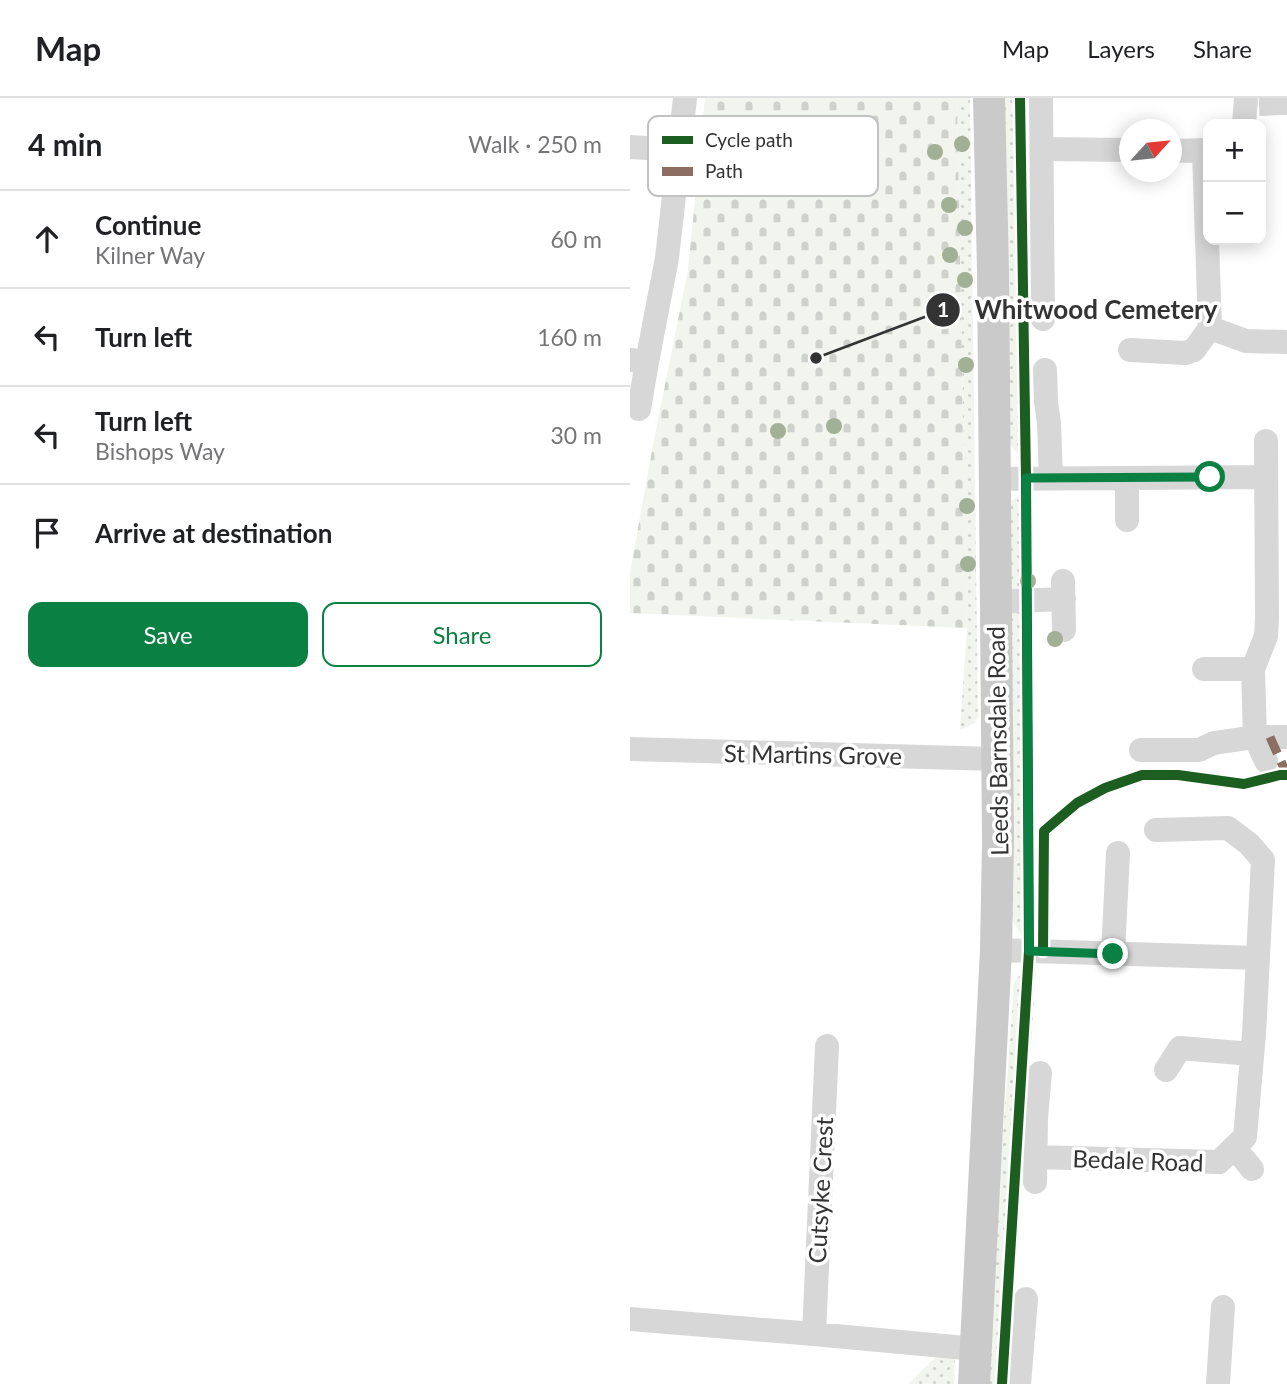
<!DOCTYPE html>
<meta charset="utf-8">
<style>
:root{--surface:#fff;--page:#f6f6f6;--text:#202124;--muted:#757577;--line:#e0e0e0;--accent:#0b8043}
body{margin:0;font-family:Lato,sans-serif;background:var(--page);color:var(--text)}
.controls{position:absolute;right:21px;top:21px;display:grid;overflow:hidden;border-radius:14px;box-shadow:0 4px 18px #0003}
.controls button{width:63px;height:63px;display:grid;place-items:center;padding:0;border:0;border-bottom:2px solid var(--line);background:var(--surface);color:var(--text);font:35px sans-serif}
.compass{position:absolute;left:489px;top:21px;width:63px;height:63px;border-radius:50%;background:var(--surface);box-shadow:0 4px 18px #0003;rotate:63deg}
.stop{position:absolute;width:21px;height:21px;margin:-16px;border:5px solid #0b8043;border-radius:50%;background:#fff}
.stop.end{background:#0b8043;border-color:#fff;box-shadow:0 2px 7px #0008}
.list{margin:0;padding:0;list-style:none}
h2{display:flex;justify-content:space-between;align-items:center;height:91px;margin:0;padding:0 28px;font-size:30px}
h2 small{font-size:23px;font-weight:400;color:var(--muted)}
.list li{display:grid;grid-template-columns:46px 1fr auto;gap:21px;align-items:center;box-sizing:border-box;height:98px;padding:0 28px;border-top:2px solid var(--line)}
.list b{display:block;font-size:26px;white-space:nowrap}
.list p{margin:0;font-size:23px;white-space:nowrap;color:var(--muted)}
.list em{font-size:23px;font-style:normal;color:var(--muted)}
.actions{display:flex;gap:14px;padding:21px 28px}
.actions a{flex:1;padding:16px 0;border:2px solid var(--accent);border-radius:14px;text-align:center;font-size:24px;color:var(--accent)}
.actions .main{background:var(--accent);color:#fff}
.icon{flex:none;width:38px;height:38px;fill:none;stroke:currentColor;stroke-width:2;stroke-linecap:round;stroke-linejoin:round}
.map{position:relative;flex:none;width:657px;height:1286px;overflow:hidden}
header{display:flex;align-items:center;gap:42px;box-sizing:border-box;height:98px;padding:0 35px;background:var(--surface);border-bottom:2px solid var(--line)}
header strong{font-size:33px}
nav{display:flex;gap:38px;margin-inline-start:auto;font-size:24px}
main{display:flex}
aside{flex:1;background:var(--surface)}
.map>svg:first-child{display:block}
</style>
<header>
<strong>Map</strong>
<nav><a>Map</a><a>Layers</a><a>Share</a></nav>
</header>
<main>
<aside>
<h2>4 min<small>Walk · 250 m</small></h2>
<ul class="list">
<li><svg class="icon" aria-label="ahead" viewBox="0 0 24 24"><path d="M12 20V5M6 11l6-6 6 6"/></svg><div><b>Continue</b><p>Kilner Way</p></div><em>60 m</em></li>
<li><svg class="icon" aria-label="left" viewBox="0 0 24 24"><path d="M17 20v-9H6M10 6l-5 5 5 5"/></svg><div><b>Turn left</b></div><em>160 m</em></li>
<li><svg class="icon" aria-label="left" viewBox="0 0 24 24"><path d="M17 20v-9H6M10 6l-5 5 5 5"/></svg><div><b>Turn left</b><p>Bishops Way</p></div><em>30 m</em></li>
<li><svg class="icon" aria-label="arrive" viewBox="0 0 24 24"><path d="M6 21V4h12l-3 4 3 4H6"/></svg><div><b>Arrive at destination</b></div></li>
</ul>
<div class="actions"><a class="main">Save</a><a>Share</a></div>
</aside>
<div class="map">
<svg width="657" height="1286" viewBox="0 0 657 1286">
<defs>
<pattern id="grass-dots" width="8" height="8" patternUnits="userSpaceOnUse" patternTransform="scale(1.75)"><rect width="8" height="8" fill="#f1f5ed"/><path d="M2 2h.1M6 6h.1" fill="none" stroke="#cfd2cc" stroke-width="1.8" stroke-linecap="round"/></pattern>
<pattern id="cemetery-stones" width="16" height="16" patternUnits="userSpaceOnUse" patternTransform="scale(1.75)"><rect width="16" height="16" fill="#f1f5ed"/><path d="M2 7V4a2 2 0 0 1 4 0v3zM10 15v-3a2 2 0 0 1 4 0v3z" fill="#cfd2cc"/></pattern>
</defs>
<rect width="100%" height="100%" fill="#fff"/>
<path fill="url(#grass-dots)" d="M327 0H340L348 619 345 625 330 632 337 530Z
M371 0H390L396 365 381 348 378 340Z
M396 392 399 842 392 838 382 822 379 405Z
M406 871 379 1286H355L384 885 392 874Z
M310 1255 325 1261 324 1286H278Z"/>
<path fill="url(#cemetery-stones)" d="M75 0H327L337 530 0 515V474L23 347 58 172Z"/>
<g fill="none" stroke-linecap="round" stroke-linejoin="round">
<path stroke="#d6d6d6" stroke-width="24" stroke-dasharray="24 12" stroke-linecap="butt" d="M629 6 653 5"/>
<path stroke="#d7d7d7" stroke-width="24" d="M411 0 413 221
M653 5H657
M614 26 616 0
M0 49 49 52
M412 51 500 52
M542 53 578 52
M574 53 580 230
M500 252 555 255 564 252 580 230 616 243 657 244
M0 262 17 264 37 160 55 0
M415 272 416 304 419 325 421 380
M9 311 17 264
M636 343 637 521 636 538 623 571 625 639 636 663
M365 381 635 379
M497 422V380
M433 483 434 532
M365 504 434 501
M574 571H623
M0 651 366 661
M511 652H569L584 645 625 639H657
M366 852 628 860
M483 856 488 755
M536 972 550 950 622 956
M604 1049 622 1071
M405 1059 589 1064 615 1039 624 936 633 762 619 746 598 730 526 732
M405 1084 406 1020 410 975
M0 1221 184 1236 197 948
M184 1236 346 1251
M389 1286 396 1201
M588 1286 593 1209"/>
<path stroke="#cacaca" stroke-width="32" d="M344 1286 366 852 368 744 363 173 359 0"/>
<path stroke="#8d6e63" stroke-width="9" stroke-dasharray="18 9" stroke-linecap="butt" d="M640 639 657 677"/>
<defs>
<path id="cycleway" d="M413 853 414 733 447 705 475 690 512 677H548L614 686 650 677H657
M372 1286 399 853 396 380 390 0"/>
</defs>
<use href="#cycleway" stroke="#fff" stroke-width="15"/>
<use href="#cycleway" stroke="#1b5e20" stroke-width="10"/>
</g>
<g fill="#a2b095">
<circle cx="332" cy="46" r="8"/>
<circle cx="305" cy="54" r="8"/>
<circle cx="319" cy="107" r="8"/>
<circle cx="335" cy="130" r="8"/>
<circle cx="320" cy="157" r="8"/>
<circle cx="335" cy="182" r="8"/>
<circle cx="336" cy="267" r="8"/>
<circle cx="204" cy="328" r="8"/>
<circle cx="148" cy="333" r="8"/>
<circle cx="337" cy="408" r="8"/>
<circle cx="338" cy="466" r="8"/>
<circle cx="398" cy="483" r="8"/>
<circle cx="425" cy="541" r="8"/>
</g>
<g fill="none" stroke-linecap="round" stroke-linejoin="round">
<path stroke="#0b8043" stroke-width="9" d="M483 856 399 853 396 380 580 379"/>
</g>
<g text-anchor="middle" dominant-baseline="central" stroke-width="7" stroke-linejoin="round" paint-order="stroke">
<g font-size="24" fill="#333" stroke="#fff">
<text transform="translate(367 643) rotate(-91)">Leeds Barnsdale Road</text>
<text transform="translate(183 656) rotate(1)">St Martins Grove</text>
<text transform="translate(508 1062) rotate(2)">Bedale Road</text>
<text transform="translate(190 1092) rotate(-87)">Cutsyke Crest</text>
</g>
</g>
<rect x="18" y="18" width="230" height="80" rx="10" fill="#fff" stroke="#c2c2c2" stroke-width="2"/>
<rect x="32" y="38" width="31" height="8" fill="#1b5e20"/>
<rect x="32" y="69" width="31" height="9" fill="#8d6e63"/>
<g font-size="19" fill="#333">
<text x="75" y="49">Cycle path</text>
<text x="75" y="80">Path</text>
</g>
<path fill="none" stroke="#333" stroke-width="2.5" d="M186 260L313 212"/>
<g fill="#333" stroke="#fff" stroke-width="2.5">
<circle cx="186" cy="260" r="7"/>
<circle cx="313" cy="212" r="18"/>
</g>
<g font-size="21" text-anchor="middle" font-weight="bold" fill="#fff">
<text x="313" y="219">1</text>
</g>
<g font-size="26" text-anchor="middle" font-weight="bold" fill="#333" stroke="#fff" stroke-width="7" stroke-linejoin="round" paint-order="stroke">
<text x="466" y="221">Whitwood Cemetery</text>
</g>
</svg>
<div class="controls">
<button>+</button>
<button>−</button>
</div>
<svg class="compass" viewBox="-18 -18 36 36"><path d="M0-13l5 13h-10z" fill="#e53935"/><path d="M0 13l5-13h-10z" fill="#757577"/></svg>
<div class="stop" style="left:580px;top:379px"></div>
<div class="stop end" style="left:483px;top:856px"></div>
</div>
</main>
